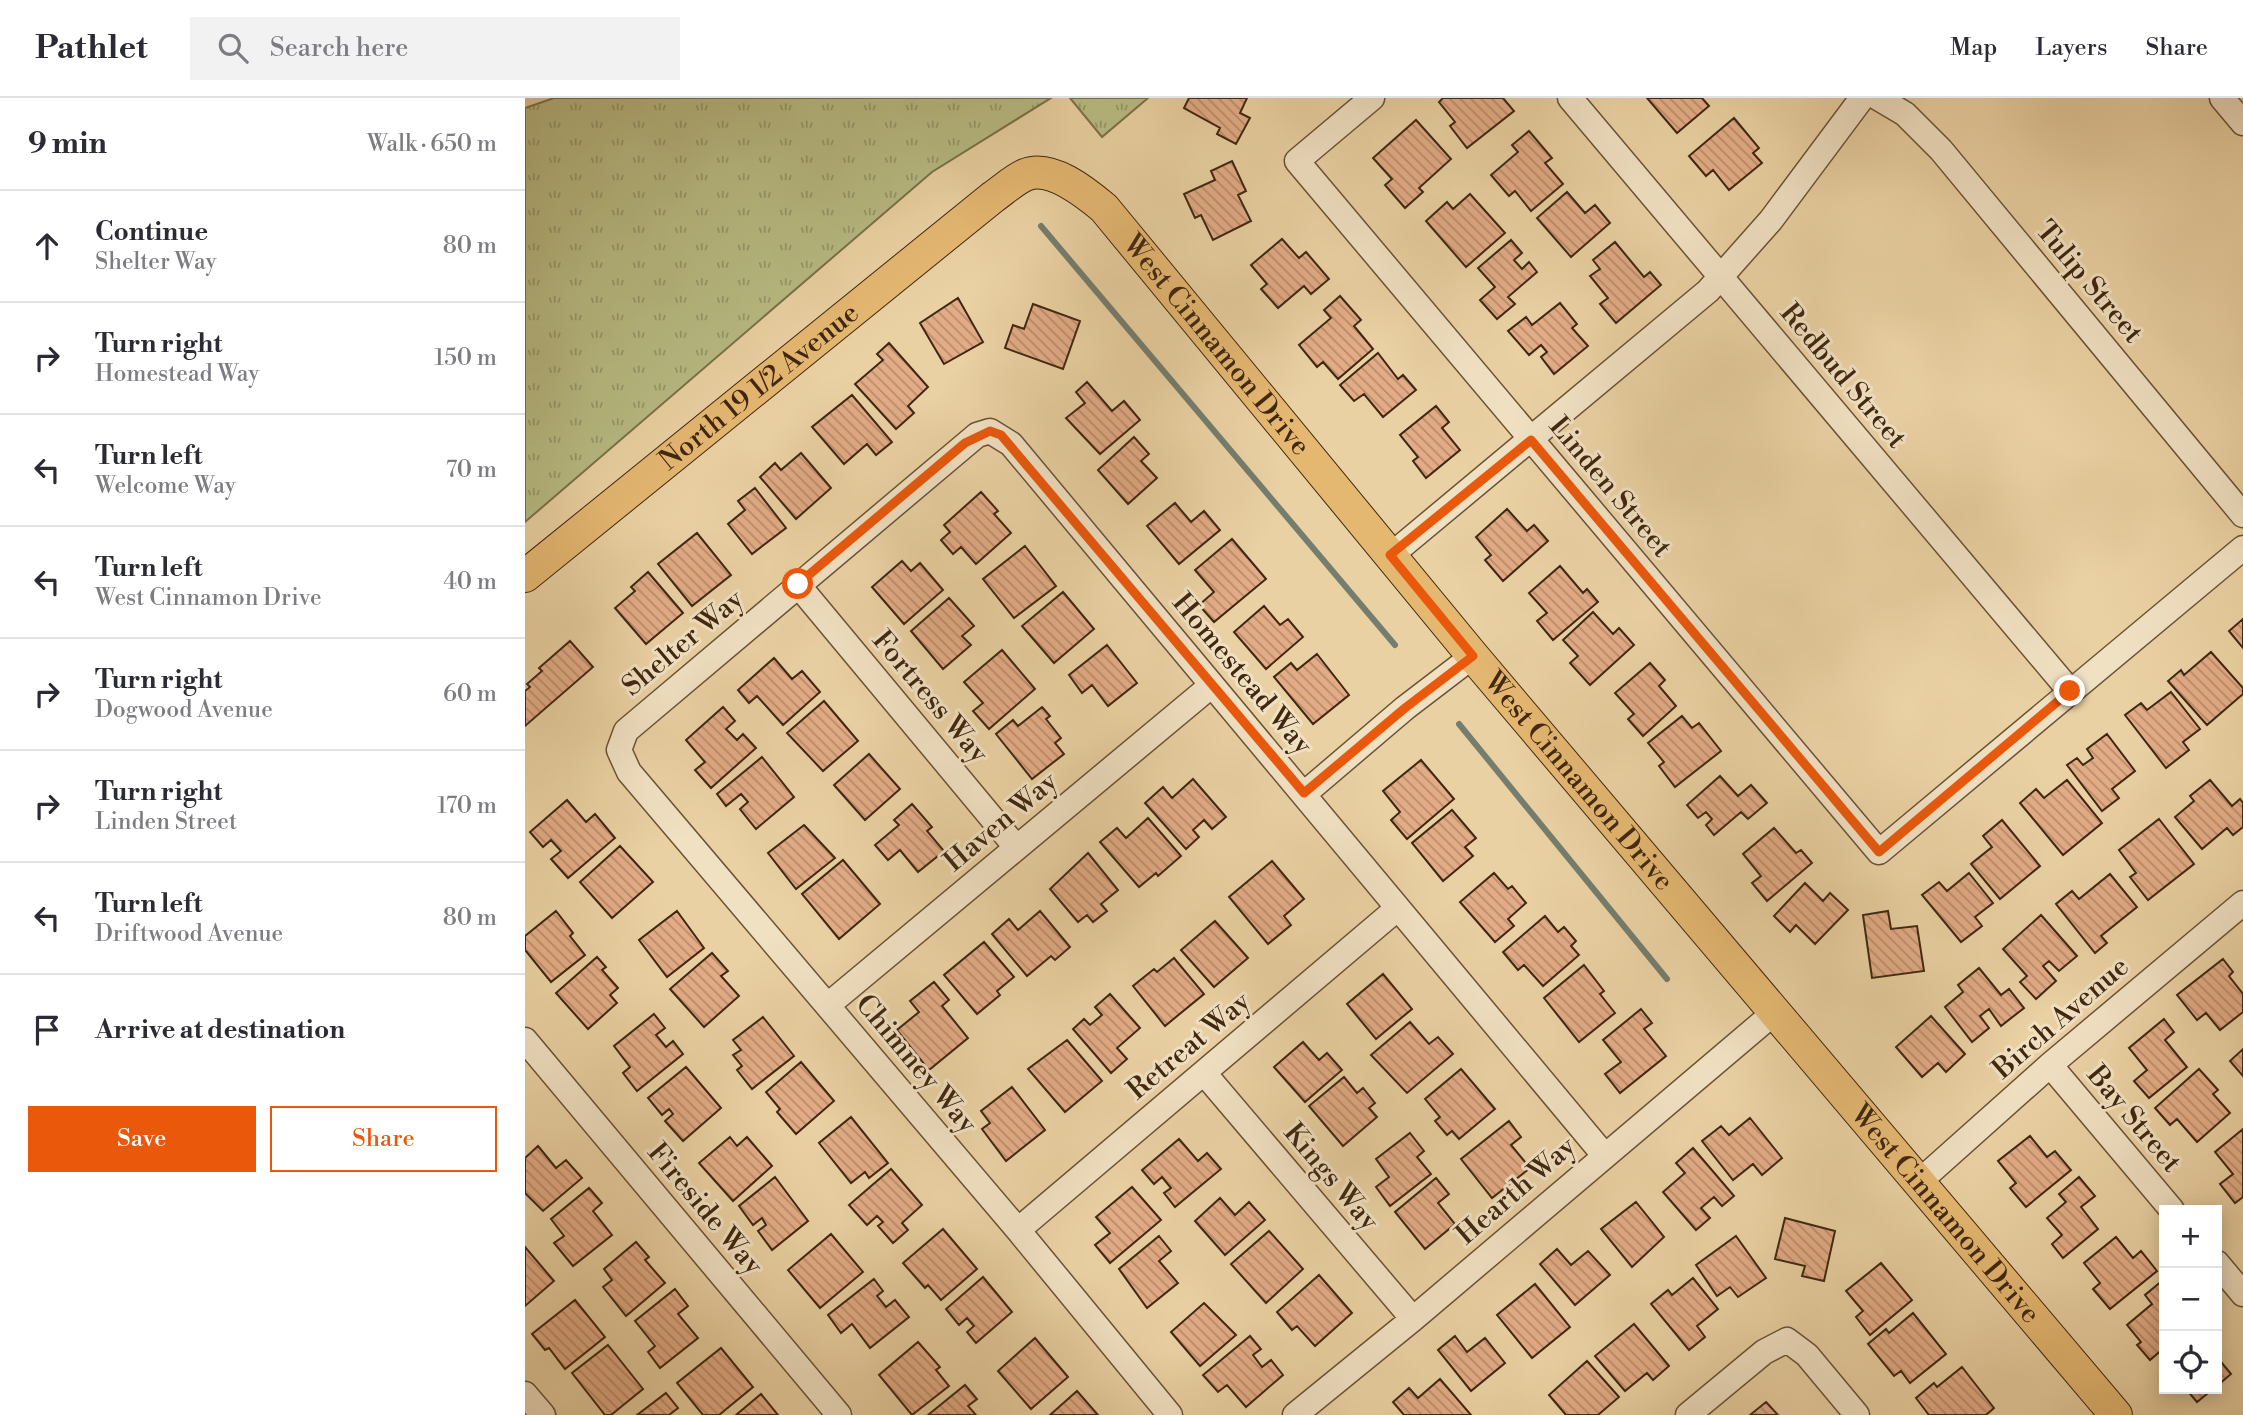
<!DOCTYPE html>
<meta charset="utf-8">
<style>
:root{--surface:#fff;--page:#f2f2f3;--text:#2b2b33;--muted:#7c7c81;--line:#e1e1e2;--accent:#ea580c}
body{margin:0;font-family:"Libre Bodoni",serif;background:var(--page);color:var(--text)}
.controls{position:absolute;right:21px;bottom:21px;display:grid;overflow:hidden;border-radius:0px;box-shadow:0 4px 18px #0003}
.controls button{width:63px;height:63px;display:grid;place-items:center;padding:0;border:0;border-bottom:2px solid var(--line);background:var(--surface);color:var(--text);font:35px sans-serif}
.stop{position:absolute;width:21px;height:21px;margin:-16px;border:5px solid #ea580c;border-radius:50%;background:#fff}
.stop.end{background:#ea580c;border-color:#fff;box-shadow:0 2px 7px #0008}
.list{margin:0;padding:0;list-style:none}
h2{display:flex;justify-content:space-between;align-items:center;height:91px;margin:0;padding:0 28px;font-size:30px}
h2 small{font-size:23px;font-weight:400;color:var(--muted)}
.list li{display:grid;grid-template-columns:46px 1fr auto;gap:21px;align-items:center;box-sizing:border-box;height:112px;padding:0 28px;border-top:2px solid var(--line)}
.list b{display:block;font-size:26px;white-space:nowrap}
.list p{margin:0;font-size:23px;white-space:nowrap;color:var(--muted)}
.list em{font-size:23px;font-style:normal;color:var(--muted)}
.actions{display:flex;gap:14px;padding:21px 28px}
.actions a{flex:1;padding:16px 0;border:2px solid var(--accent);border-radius:0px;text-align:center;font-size:24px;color:var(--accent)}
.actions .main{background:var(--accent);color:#fff}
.icon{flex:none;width:38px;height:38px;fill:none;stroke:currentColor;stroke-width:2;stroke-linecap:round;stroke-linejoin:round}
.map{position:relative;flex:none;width:1718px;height:1317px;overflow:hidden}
header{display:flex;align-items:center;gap:42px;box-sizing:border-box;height:98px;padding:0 35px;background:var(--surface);border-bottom:2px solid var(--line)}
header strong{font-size:33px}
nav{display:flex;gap:38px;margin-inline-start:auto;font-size:24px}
.search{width:490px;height:63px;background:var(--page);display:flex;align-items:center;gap:18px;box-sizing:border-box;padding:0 24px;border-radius:0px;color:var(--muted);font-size:26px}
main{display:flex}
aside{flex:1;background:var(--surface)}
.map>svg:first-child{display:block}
</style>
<header>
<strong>Pathlet</strong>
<div class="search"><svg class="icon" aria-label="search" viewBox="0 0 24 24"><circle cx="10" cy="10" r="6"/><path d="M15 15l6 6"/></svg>Search here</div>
<nav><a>Map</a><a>Layers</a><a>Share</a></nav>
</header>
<main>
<aside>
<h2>9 min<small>Walk · 650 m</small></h2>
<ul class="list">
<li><svg class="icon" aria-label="ahead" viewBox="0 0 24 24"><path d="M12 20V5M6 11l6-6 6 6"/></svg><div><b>Continue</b><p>Shelter Way</p></div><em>80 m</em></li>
<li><svg class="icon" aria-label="right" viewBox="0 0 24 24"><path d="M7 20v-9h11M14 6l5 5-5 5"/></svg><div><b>Turn right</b><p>Homestead Way</p></div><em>150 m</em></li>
<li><svg class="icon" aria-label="left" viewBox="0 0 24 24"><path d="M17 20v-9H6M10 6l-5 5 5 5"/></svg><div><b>Turn left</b><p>Welcome Way</p></div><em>70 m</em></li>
<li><svg class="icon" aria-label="left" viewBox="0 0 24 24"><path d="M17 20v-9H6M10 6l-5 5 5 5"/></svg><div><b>Turn left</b><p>West Cinnamon Drive</p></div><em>40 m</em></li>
<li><svg class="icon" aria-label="right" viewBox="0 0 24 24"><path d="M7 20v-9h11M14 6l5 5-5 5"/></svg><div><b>Turn right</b><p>Dogwood Avenue</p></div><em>60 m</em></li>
<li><svg class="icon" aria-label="right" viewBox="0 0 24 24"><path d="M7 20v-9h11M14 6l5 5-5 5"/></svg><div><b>Turn right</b><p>Linden Street</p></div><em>170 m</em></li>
<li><svg class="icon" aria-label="left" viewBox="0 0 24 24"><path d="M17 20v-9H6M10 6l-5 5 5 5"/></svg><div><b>Turn left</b><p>Driftwood Avenue</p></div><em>80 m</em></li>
<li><svg class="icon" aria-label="arrive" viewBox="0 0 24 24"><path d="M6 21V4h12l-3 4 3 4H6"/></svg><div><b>Arrive at destination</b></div></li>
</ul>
<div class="actions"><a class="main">Save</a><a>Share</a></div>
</aside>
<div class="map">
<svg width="1718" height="1317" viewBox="0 0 1718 1317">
<defs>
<pattern id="grass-tufts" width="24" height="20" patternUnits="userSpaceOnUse" patternTransform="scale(1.75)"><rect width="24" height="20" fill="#b8bb84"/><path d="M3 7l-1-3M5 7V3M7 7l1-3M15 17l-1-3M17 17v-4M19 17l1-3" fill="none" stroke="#97986b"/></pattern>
<pattern id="building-back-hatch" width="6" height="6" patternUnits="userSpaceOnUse" patternTransform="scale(1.75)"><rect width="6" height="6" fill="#e3ac86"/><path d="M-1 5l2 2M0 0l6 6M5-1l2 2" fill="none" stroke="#b98c6c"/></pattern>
</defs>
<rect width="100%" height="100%" fill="#ead1a3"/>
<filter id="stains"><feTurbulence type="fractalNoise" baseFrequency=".00286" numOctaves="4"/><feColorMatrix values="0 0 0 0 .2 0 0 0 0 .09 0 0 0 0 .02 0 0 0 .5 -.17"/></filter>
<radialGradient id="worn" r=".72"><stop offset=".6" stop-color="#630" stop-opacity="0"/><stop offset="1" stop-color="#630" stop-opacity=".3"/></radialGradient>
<path fill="url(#grass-tufts)" stroke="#7c714a" stroke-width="2" d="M29 0H526L407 74 0 424V10Z
M545 0H623L577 39Z"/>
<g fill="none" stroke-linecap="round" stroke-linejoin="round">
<path stroke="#747d6e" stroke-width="6" d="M516 128 870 547
M934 626 1142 881"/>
</g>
<path fill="url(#building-back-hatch)" stroke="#3f2710" stroke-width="2" d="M664 0H722L715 15 725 20 711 46 692 36 695 30 659 10Z
M918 0H978L989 13 942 50 925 28 930 24 914 4Z
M1122 0H1177L1184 8 1152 35Z
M1209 20 1234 50 1228 55 1237 65 1204 92 1188 72 1181 78 1164 58Z
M891 22 926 61 894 90 898 94 880 110 860 87 867 81 848 60Z
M1004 33 1027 60 1020 65 1038 86 1006 113 990 93 984 98 966 77 993 54 987 47Z
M707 63 721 93 713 97 726 123 688 142 676 117 670 120 659 96 690 82 686 73Z
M1042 94 1060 115 1070 107 1085 125 1046 159 1012 120Z
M945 96 980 135 941 169 901 123 922 104 928 111Z
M757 141 774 160 781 154 804 181 786 196 779 188 753 210 736 191 742 186 726 167Z
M986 142 997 155 989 162 997 171 1004 164 1012 174 983 199 990 206 972 221 955 202 970 189 953 170Z
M1090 144 1119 179 1125 174 1136 187 1091 225 1075 206 1083 200 1065 178 1075 171 1068 162Z
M815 198 836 222 829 228 848 251 813 281 798 264 792 269 774 247 806 220 799 212Z
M433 200 458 244 419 266 395 225Z
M1035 205 1052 226 1047 230 1063 248 1029 276 1016 259 1022 254 1016 247 1004 257 983 233 1001 219 1007 227Z
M508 206 555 223 538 271 480 250 488 227 499 231Z
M364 245 403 289 383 308 389 315 371 331 330 286 358 262 352 256Z
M853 255 873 281 878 277 891 292 858 319 839 296 829 303 815 287Z
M562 284 587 313 599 303 615 322 575 356 541 320 560 305 551 294Z
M327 297 367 344 351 357 342 346 319 366 287 329Z
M911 308 924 324 917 330 935 352 901 380 888 363 893 359 875 337Z
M609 339 624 356 616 363 632 380 603 406 573 372Z
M276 355 306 390 271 421 235 379 250 365 256 372Z
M230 390 261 430 227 456 203 426 220 412 213 403Z
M456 394 473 413 469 416 486 435 451 466 436 449 428 456 416 442 425 434 419 427Z
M650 405 666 424 679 413 695 432 654 466 622 428Z
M982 411 1002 433 1009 427 1023 443 978 483 960 462 966 457 951 439Z
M172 435 206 477 167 508 133 466Z
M707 441 741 481 689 524 674 507 689 494 670 472Z
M500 448 531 488 489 520 458 481Z
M377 463 386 473 395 465 418 492 379 526 347 489Z
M1035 468 1058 495 1062 491 1073 504 1028 542 1012 523 1022 515 1004 495Z
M123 474 158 515 121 546 90 510 110 493 106 489Z
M538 494 569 531 529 565 497 528Z
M424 500 449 528 437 538 446 547 418 571 386 533Z
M739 508 755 527 763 521 778 539 741 571 709 534Z
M1068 514 1088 536 1094 530 1109 547 1065 587 1045 565 1053 558 1038 542Z
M1718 521V550L1704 533Z
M45 543 68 569 0 628V593L5 589 2 586 17 573 14 570Z
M582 547 612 585 583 608 567 587 557 595 544 577Z
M477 552 510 591 464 631 448 613 458 605 439 584Z
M1686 554 1718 590V596L1682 627 1643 583 1656 572 1659 577Z
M792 556 824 597 788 626 749 579 766 565 772 572Z
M249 560 267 581 277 573 295 594 258 627 232 598 224 605 213 592Z
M1125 565 1140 582 1134 588 1151 608 1118 638 1103 621 1109 616 1090 595Z
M1646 594 1675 631 1658 644 1664 652 1641 670 1600 617 1616 605 1622 612Z
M299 603 333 643 298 673 262 635Z
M198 609 210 623 201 631 212 642 218 636 231 650 186 690 170 672 180 664 161 642Z
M517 609 525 618 521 621 536 640 530 645 539 656 507 681 471 636 488 622 493 628Z
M1157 618 1167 630 1174 625 1196 653 1150 689 1134 668 1139 664 1123 645Z
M1582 636 1610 673 1587 691 1594 700 1577 713 1542 667 1552 660 1558 667 1568 660 1562 651Z
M344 656 375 691 340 722 309 687Z
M237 659 269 699 231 731 215 711 223 704 216 696 201 708 192 696Z
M896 662 929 701 882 741 866 722 875 714 858 693Z
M1195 678 1213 698 1226 687 1242 705 1223 721 1216 714 1189 737 1181 727 1187 721 1181 714 1173 720 1162 707Z
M668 681 701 719 687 731 679 722 668 732 674 739 661 751 620 705 638 689 647 700Z
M1542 682 1577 725 1538 757 1495 705 1511 691 1519 700Z
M1685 682 1707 708 1715 701 1718 705V729L1708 737 1702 730 1677 751 1650 719 1669 703 1665 698Z
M42 702 61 724 70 716 90 740 43 780 26 761 36 753 26 742 18 749 5 734Z
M387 706 407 729 402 733 419 753 393 774 375 752 363 762 350 747 374 727 369 722Z
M927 712 951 740 940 749 948 758 918 783 887 745Z
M623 720 656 758 633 778 631 775 614 789 575 744 592 730 601 740Z
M1634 721 1669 766 1623 802 1605 779 1611 775 1594 752Z
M1477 722 1515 768 1475 801 1446 766 1467 749 1458 738Z
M279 727 310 760 271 791 243 755Z
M1249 730 1271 755 1276 752 1287 765 1242 803 1227 785 1236 778 1218 756Z
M95 748 128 784 87 820 55 784Z
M563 755 593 792 576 806 582 813 568 824 562 817 553 824 525 791Z
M318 762 355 806 314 841 277 796Z
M747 763 779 801 759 818 766 827 743 846 704 799Z
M969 775 983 791 987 788 1001 805 983 821 989 828 970 844 935 804Z
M1444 775 1468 805 1450 819 1457 828 1436 844 1397 797 1414 784 1422 793Z
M1585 776 1612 809 1576 838 1582 845 1570 855 1531 806 1547 793 1554 801Z
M1280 785 1298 803 1305 795 1323 812 1290 846 1271 827 1265 834 1249 818Z
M31 813 48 835 45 838 60 857 26 884 0 852V838Z
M152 813 179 850 142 879 114 842Z
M515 813 545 849 530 862 526 858 502 878 467 836 484 821 493 832Z
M1363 813 1366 831 1392 828 1399 873 1347 880 1338 817Z
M1516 817 1552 858 1534 873 1524 863 1518 868 1531 883 1511 901 1495 884 1502 878 1478 851Z
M1020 818 1033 834 1039 829 1051 843 1046 848 1054 857 1018 888 999 867 993 872 978 854Z
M690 823 723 860 689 889 656 852Z
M459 844 489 879 472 893 475 897 452 916 419 877Z
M187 855 203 873 196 878 214 898 179 929 145 891Z
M72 859 81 869 77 872 93 890 85 897 92 905 63 931 31 895Z
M649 860 679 896 640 928 608 888 629 871 632 874Z
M1698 861 1708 874 1704 878 1718 896V914L1695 932 1681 915 1672 922 1652 897Z
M1059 867 1079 893 1075 896 1090 915 1054 944 1019 900Z
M1454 870 1476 897 1484 891 1499 910 1476 928 1464 911 1455 918 1464 930 1447 944 1420 909 1438 894 1433 887Z
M858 876 887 911 851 941 822 906Z
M409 884 424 902 417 908 443 940 404 972 372 932 394 914 385 903Z
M585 896 615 930 592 950 602 961 586 975 548 931 559 921 565 927 577 917 570 909Z
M1116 911 1127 925 1119 931 1141 958 1095 995 1080 976 1096 964 1078 942Z
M129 916 140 930 131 937 141 949 148 943 158 956 112 993 98 975 105 969 89 948Z
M1406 918 1440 956 1421 974 1413 965 1397 979 1371 949Z
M238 919 269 958 227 991 212 972 217 968 208 957 216 952 208 942Z
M1639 921 1649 934 1640 942 1662 969 1624 1000 1609 983 1622 972 1604 950Z
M885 924 904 946 913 939 928 956 882 995 846 957Z
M542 942 577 983 540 1014 503 971Z
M778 944 794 962 802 955 817 972 780 1004 749 969Z
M1718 951V978L1705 963Z
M276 964 309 1003 271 1036 252 1014 255 1011 241 994Z
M161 969 196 1010 158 1043 140 1023 148 1016 144 1011 137 1017 123 1000Z
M936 971 970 1011 934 1041 927 1033 922 1037 910 1023 915 1019 900 1001Z
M1674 971 1693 992 1688 996 1705 1015 1672 1044 1652 1021 1645 1027 1630 1010Z
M819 979 832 995 838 990 850 1005 844 1010 852 1019 818 1048 784 1008Z
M487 989 520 1032 481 1063 457 1031 465 1025 456 1013Z
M326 1019 363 1065 344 1080 340 1074 326 1085 294 1045Z
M1225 1020 1257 1060 1237 1077 1228 1066 1208 1082 1177 1043 1196 1028 1204 1037Z
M984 1023 996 1039 986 1047 1005 1070 967 1100 936 1061Z
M1718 1031V1099L1710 1105 1695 1086 1708 1076 1690 1054Z
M885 1035 899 1053 892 1059 906 1076 865 1108 851 1089 864 1079 851 1061Z
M1505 1038 1522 1059 1530 1053 1546 1072 1501 1109 1485 1090 1491 1085 1473 1063Z
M205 1039 212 1048 222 1039 247 1068 208 1103 174 1065Z
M654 1041 673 1063 682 1055 696 1071 650 1109 639 1095 646 1090 637 1079 629 1086 617 1072Z
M13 1048 31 1070 41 1062 57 1080 18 1113 0 1095V1060Z
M1168 1050 1209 1098 1197 1108 1189 1099 1176 1110 1185 1120 1171 1132 1138 1094 1160 1075 1151 1065Z
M366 1071 397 1107 377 1125 383 1132 368 1145 353 1128 358 1124 352 1118 342 1127 324 1107Z
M250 1079 283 1123 247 1152 233 1133 241 1127 237 1120 228 1127 214 1108Z
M1554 1079 1570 1098 1556 1109 1573 1131 1538 1160 1527 1146 1537 1137 1522 1120 1541 1104 1534 1096Z
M911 1080 924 1096 913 1105 930 1126 900 1151 870 1114Z
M607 1089 636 1122 585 1165 570 1147 585 1135 571 1119Z
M64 1090 77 1105 68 1113 87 1137 48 1168 29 1145 39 1138 26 1121Z
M695 1100 710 1117 724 1104 740 1122 700 1157 670 1123Z
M1111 1104 1139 1139 1107 1169 1076 1131Z
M1260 1120 1310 1133 1299 1183 1277 1178 1280 1168 1250 1161Z
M418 1131 452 1171 416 1202 403 1187 400 1190 378 1165Z
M744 1133 778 1171 741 1205 706 1166Z
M306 1136 338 1174 295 1210 263 1172Z
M634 1138 646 1153 634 1163 653 1185 622 1210 594 1171Z
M1211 1138 1241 1180 1213 1199 1205 1189 1192 1198 1171 1167Z
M1591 1139 1608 1160 1616 1153 1632 1173 1585 1211 1568 1191 1575 1185 1559 1165Z
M111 1144 124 1159 120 1162 140 1185 101 1218 78 1189 87 1182 79 1171Z
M0 1149 29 1183 0 1208Z
M1032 1151 1046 1167 1063 1153 1085 1177 1050 1207 1015 1166Z
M1356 1165 1387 1202 1345 1237 1331 1219 1338 1213 1321 1193Z
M794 1177 827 1215 790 1248 772 1228 767 1232 752 1214Z
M458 1179 487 1214 451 1245 442 1234 449 1228 442 1220 434 1227 421 1211Z
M1168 1180 1193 1211 1172 1228 1180 1239 1164 1252 1126 1206 1143 1192 1147 1197Z
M349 1181 358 1193 352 1198 361 1209 370 1202 384 1219 345 1250 327 1226 316 1235 303 1217Z
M1638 1182 1639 1250 1625 1262 1612 1247 1616 1244 1602 1227 1627 1206 1620 1197Z
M1010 1186 1045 1229 1007 1260 972 1217Z
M150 1191 163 1208 153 1216 173 1240 135 1270 123 1254 130 1248 110 1223Z
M50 1202 80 1239 40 1271 24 1250 20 1252 7 1236Z
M679 1205 711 1237 675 1268 646 1234Z
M1388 1215 1421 1256 1385 1285 1376 1273 1369 1278 1343 1246 1361 1231 1364 1235Z
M1109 1226 1144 1268 1128 1282 1122 1275 1100 1293 1070 1258Z
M725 1238 736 1251 728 1257 737 1269 746 1262 758 1277 721 1309 702 1287 693 1294 678 1277Z
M930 1238 942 1254 960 1240 980 1265 946 1293 913 1252Z
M510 1240 543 1279 506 1311 473 1273Z
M393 1244 415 1269 411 1272 424 1288 387 1317 354 1277Z
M83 1247 118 1291 86 1317H80L47 1275Z
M196 1250 228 1289 194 1317H178L152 1285Z
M1692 1259 1706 1276 1692 1288Z
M1062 1263 1094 1299 1073 1317H1041L1024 1297Z
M1437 1269 1469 1310 1461 1317H1404L1391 1300 1409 1285 1412 1289Z
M915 1281 946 1317H879L868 1304 884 1290 893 1300Z
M440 1287 452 1301 443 1308 451 1317H403Z
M1661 1291H1688L1672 1304Z
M552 1293 573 1317H525Z
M141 1295 153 1310 144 1317H112Z
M236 1296 253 1317H211Z
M1241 1304 1253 1317H1225Z"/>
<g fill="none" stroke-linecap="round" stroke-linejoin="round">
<defs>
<path id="minor" d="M847 0 772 63 1354 754 1718 450
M1045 0 1545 593
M1353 0 1380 16 1416 52 1718 417
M1697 0 1718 25
M865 458 1183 193 1246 122 1337 0
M273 487 491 749
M779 696 880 610 948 558
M303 907 687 587
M0 942 314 1317
M1525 967 1647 1112
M679 975 888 1221
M1395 1083 1525 967 1718 805
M493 1132 873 810
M1692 1165 1718 1196
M0 1296 18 1317
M645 1317 493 1132 104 674 94 652 101 633 452 337 465 333 486 346 1079 1057
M770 1317 888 1221 1250 914
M1163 1317 1239 1254 1262 1242 1282 1257 1332 1317"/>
<g id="major">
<path id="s1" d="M0 478 468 99C478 92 489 82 500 77 526 66 561 95 579 110L948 558 1591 1317"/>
</g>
</defs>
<use href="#minor" stroke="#6a5235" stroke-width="27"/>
<use href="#major" stroke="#3f2710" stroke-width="34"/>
<use href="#minor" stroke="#f1e1c3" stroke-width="24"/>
<use href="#major" stroke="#e5b872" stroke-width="32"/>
</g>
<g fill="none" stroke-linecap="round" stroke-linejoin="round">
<path stroke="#ea580c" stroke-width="9" d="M273 486 440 345 465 333 476 337 779 695 880 610 948 558 865 457 1006 342 1354 754 1545 593"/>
</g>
<g text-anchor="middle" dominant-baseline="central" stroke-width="6" stroke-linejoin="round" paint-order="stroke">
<g font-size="28" fill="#3f2710" stroke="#f1e1c3">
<text transform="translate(1564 184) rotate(50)">Tulip Street</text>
<text stroke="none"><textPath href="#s1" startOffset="908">West Cinnamon Drive</textPath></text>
<text transform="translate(1318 278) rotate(50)">Redbud Street</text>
<text stroke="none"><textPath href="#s1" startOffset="301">North 19 1/2 Avenue</textPath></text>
<text transform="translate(1085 389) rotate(50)">Linden Street</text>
<text transform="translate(158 545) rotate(-40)">Shelter Way</text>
<text transform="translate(717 576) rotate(50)">Homestead Way</text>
<text transform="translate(405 599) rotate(50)">Fortress Way</text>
<text stroke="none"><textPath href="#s1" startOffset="1475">West Cinnamon Drive</textPath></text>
<text transform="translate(476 724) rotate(-40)">Haven Way</text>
<text transform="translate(1536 920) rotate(-41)">Birch Avenue</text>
<text transform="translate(664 948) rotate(-40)">Retreat Way</text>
<text transform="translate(391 966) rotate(50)">Chimney Way</text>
<text transform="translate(1609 1021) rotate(50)">Bay Street</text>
<text transform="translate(806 1079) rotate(50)">Kings Way</text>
<text transform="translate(991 1093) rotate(-41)">Hearth Way</text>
<text transform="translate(180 1111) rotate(50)">Fireside Way</text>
<text stroke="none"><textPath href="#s1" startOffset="2042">West Cinnamon Drive</textPath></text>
</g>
</g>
<rect width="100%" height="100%" filter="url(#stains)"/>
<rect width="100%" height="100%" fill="url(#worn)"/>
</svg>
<div class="controls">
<button>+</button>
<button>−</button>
<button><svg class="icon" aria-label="locate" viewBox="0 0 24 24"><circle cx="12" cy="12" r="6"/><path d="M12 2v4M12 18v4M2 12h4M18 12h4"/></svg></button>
</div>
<div class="stop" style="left:273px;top:486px"></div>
<div class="stop end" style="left:1545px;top:593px"></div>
</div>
</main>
